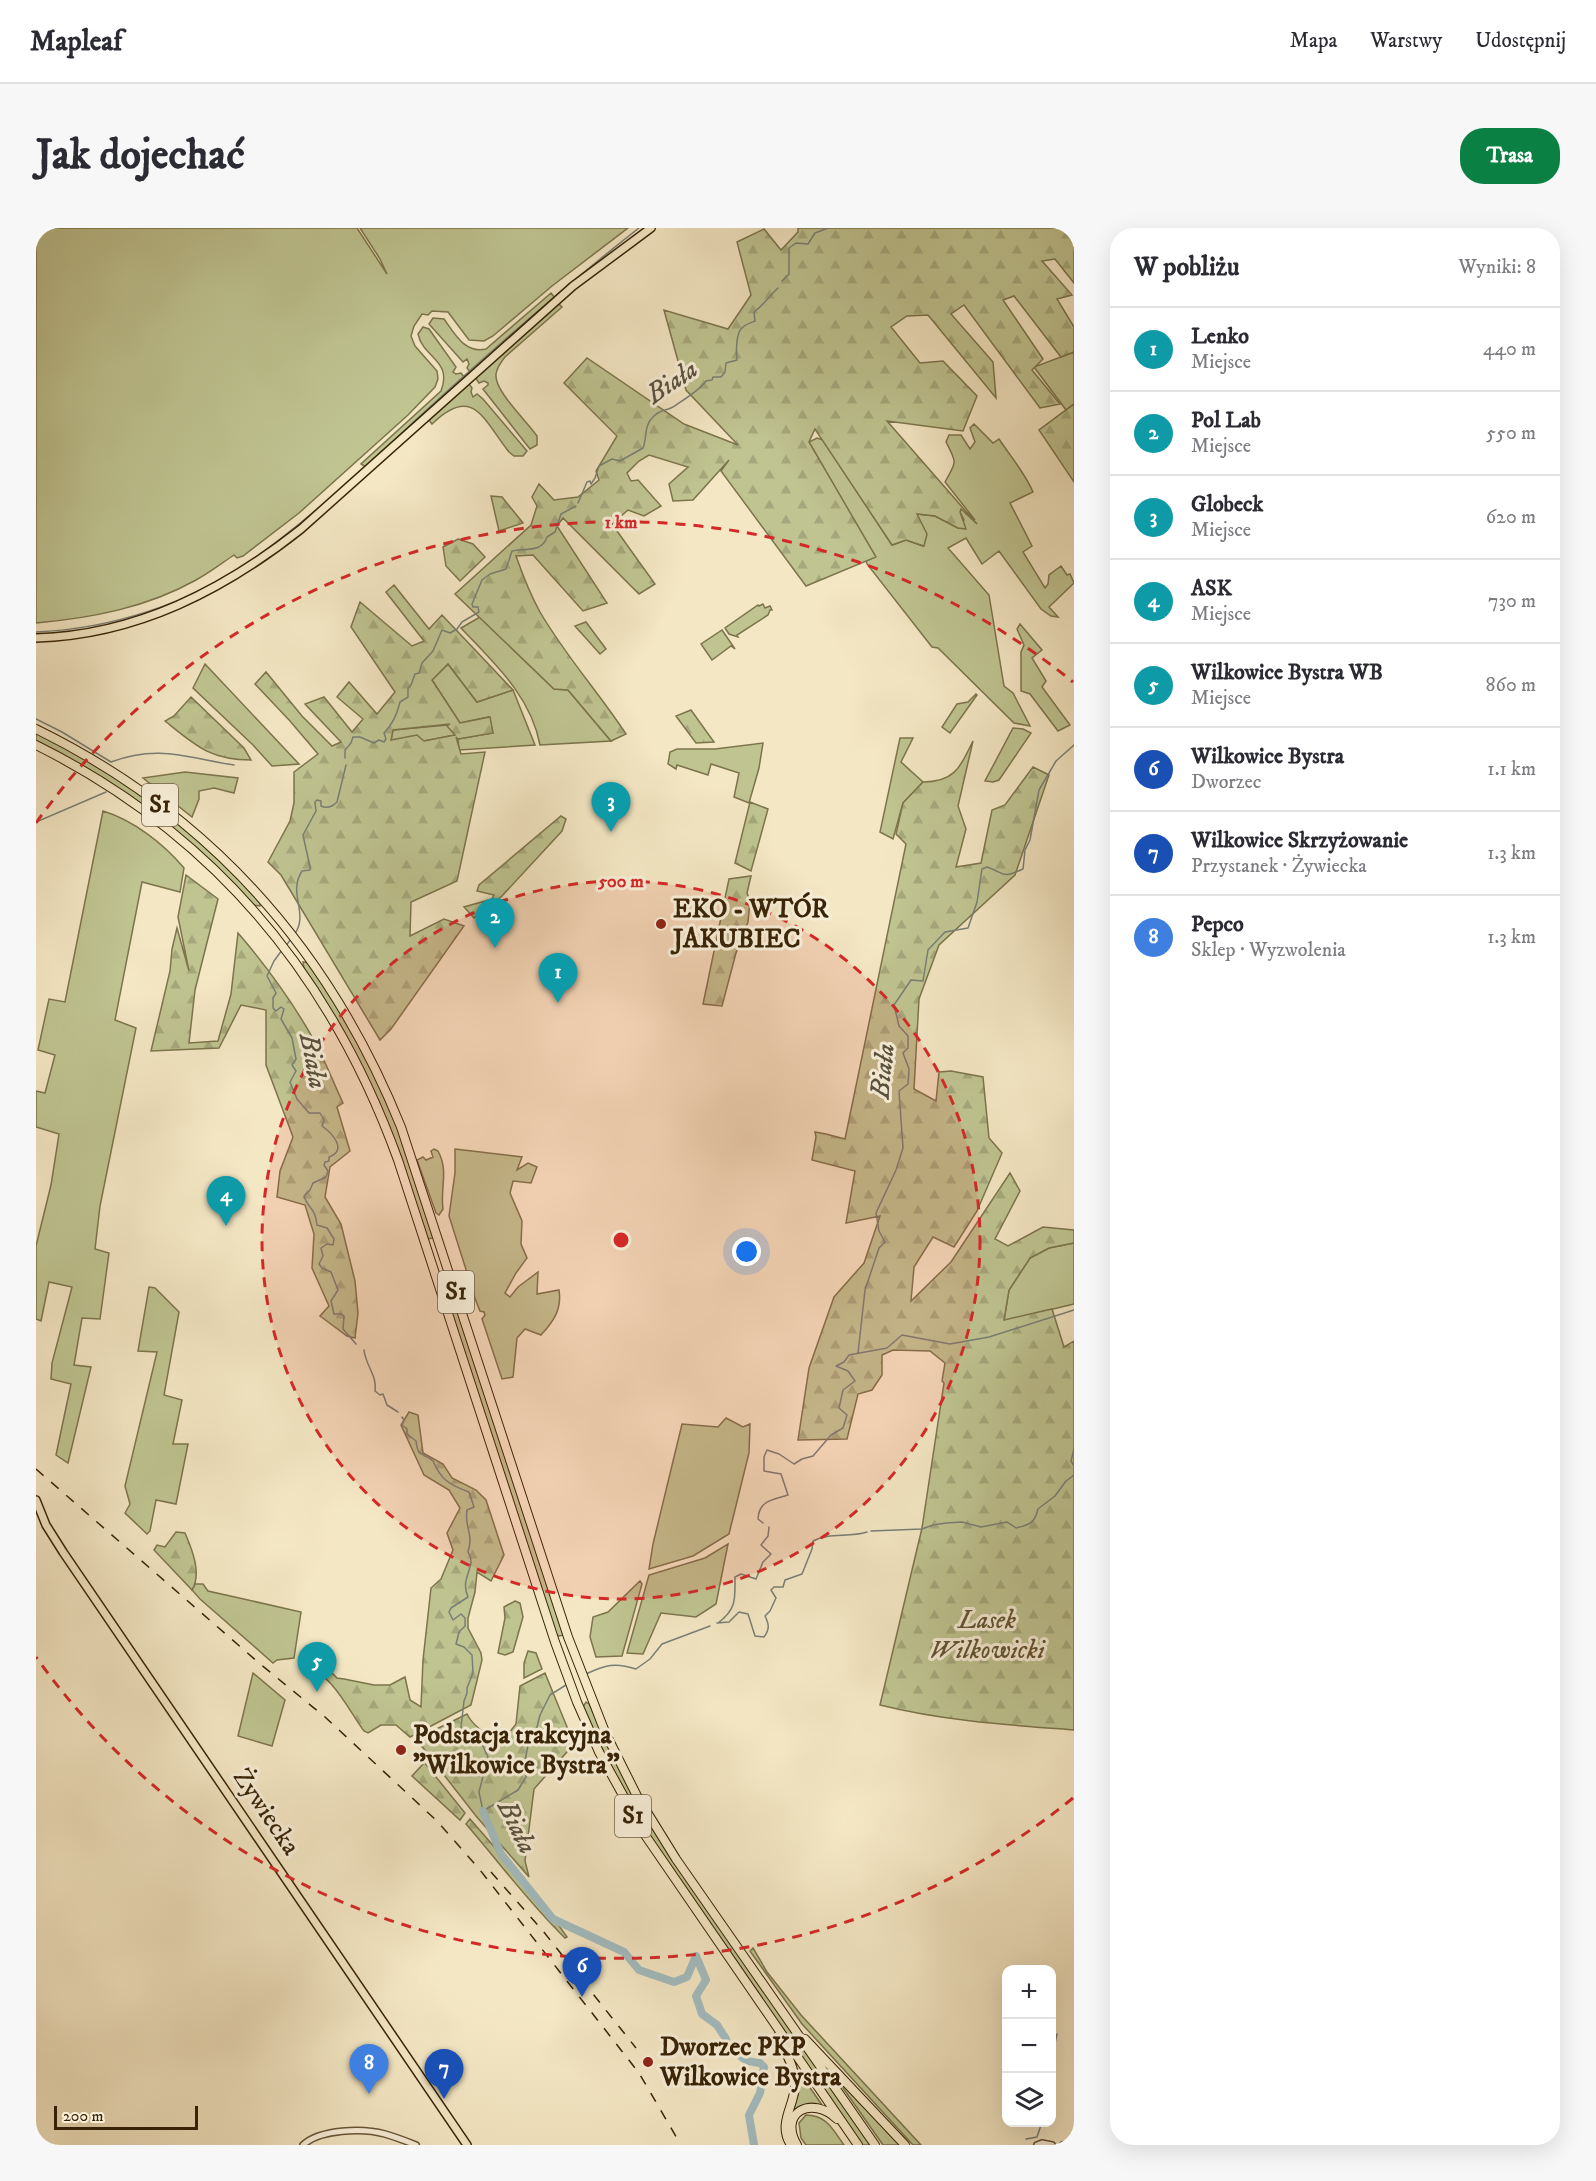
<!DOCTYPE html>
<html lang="pl">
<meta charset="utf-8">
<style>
:root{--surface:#fff;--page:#f7f7f7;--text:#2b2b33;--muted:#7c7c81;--line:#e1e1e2;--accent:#0b8043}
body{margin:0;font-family:"IM FELL DW Pica",serif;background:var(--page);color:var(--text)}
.controls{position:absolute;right:18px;bottom:18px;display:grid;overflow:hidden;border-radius:12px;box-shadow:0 6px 24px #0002}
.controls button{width:54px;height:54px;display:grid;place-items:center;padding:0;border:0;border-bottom:2px solid var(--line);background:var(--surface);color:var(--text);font:30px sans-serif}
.scale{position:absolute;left:18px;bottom:15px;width:144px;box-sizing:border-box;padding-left:6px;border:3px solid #382306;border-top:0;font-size:16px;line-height:21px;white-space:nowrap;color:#382306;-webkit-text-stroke:4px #f8efd9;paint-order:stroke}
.you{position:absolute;left:711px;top:1024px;width:21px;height:21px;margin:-15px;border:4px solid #fff;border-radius:50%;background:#1a73e8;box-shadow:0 0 0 9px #1a73e833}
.badge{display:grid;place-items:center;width:39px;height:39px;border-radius:50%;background:var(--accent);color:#fff;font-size:20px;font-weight:700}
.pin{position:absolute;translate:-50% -50px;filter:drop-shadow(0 2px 3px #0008)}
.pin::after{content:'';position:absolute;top:32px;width:21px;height:18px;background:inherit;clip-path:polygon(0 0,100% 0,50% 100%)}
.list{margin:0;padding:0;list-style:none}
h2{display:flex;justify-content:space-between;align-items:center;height:78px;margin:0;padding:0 24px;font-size:26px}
h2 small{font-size:20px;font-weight:400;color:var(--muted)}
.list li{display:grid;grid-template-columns:39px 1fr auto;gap:18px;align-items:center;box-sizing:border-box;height:84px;padding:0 24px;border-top:2px solid var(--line)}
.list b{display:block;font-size:22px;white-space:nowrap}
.list p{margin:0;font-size:20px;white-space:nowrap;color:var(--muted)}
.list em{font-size:20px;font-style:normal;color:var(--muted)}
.icon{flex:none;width:33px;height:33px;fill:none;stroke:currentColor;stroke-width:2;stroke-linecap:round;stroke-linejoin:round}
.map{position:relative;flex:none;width:1038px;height:1917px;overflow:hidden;border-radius:24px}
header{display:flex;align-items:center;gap:36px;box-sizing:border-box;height:84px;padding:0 30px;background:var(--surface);border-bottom:2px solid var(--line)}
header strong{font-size:28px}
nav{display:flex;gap:33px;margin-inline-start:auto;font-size:21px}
.intro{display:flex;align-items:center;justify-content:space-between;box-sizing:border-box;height:144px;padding:0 36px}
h1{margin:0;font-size:42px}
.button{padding:15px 27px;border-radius:24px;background:var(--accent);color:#fff;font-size:21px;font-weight:700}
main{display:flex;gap:36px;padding:0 36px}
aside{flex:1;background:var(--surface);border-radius:24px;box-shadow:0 6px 24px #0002}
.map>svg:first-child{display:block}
</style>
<header>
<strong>Mapleaf</strong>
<nav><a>Mapa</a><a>Warstwy</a><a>Udostępnij</a></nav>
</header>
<div class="intro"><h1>Jak dojechać</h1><a class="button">Trasa</a></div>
<main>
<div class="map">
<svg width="1038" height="1917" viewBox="0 0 1038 1917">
<defs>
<pattern id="forest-firs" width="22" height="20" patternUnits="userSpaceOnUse" patternTransform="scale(1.5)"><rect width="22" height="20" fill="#bfc491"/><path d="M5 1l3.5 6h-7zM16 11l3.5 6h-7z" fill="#a5a87c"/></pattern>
</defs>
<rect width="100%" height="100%" fill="#f4e7c4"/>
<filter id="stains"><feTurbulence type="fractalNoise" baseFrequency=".00333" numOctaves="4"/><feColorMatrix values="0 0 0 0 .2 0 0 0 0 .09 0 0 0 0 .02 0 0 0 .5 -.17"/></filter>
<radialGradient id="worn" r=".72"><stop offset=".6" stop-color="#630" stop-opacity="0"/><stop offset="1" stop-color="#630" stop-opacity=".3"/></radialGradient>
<path fill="#bfc491" stroke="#7c744c" stroke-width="1.5" d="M0 0H321L351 46 344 31 324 0H592L516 58 457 108 448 113 433 112 412 84 396 83 392 87 386 86 378 98 375 108 379 118 401 143 402 151 399 159 372 187 263 285 207 328 201 330 198 327C186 335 173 345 160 352 110 380 55 390 0 395Z
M515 65 519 70 435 145 431 140 433 136 431 131 427 134 393 96 397 90 408 91C419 106 429 126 450 121Z
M522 75 526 79 469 129C465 134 461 139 460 146 458 163 491 193 501 208V217L494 221 447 161 452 157V155L448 153 443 155 439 149Z
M387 99 393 101 420 139 417 144 420 146 425 145 429 150 330 239 325 236 405 163C417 132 387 130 382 106Z
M1038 124V176L1030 182 998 139Z
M433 156 436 160 435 164 437 169 441 166 447 171 491 223 487 228H478L473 224C447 191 437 156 396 196L393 192Z
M938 196 957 215 963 211C975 229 989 245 997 264L974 275 996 318 987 324 1009 360 1012 356 1013 347 1025 338 1031 347 1034 346 1038 355 1013 379 1022 389 1015 388 1005 381 963 323 946 336 930 310 912 320 953 367 968 458 977 465 994 498 978 495 902 420 896 419 831 336 830 333 839 329 773 214 781 210 787 212 856 317 870 312 887 318 881 286 899 288 922 300 928 292 924 284 925 280 939 292 909 254C921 233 921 235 910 214L913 207H925L934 221 939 214 934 200Z
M727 376 729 380 734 378 736 382H734L732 387 701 407 702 409 693 406 689 400 722 377 723 378Z
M444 389 518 461 532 462 575 513 504 517C495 468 458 435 425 400Z
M550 394 570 421 564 426 539 398Z
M984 396 1006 422 996 430 1010 453 1006 459 1034 497 1022 503 994 466 985 463V424L988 417 981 401Z
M686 402 699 421 695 418 676 432 665 416Z
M169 436 263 536 236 538 217 517 157 460Z
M412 436 441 474 477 462 499 517 423 522 422 511 457 505 453 489 424 495 396 452Z
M940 466 941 467 914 505 906 499 921 476 932 474Z
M411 497 419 507 388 513 355 512 357 502Z
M977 500 987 501 995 505 963 552 957 554 949 553Z
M0 505C42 527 84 550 122 579 159 607 191 640 224 673V678L217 677C155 609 82 556 0 513Z
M864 510H877L865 534 887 554 867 575 857 611 844 604Z
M727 515 723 540 713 575 698 569 703 545 675 536 672 547 641 537 640 541 632 536 634 524 641 521H679Z
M149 544 202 550 198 565 178 560 163 563V571L156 589 107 550Z
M67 583C97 592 128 616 148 640L144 664 106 654 79 792 100 800 64 978 59 1021 73 1025 64 1091 46 1090 38 1137 55 1139 32 1235 20 1227 35 1156 15 1151 16 1135 36 1059 13 1054 5 1093 0 1091V1018L15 957 23 906 0 899V863L9 865 19 827 2 822 13 771 29 774Z
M267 734 274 735C307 785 336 836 359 892 375 930 385 971 397 1010L392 1011C359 913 328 826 268 740Z
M398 921 402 923C413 943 404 960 407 981L403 987 400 985 381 932 387 929 390 932 397 929 395 923Z
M419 921 486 929 481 942 492 935 501 939 495 955 477 953 474 965 486 993 485 1016 491 1030 480 1045 469 1065 474 1069 482 1059 502 1044 501 1066 523 1062C526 1081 518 1093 505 1107L489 1101 481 1110 477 1149 466 1151 446 1091 449 1087 448 1084 444 1083 440 1073 413 988 419 945Z
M1038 1015V1076L968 1093 973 1062 994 1030 1013 1020Z
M113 1059 119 1060 143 1084 128 1167 146 1172 137 1216H152L140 1276 120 1272 114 1303 111 1306 89 1285 94 1276 89 1258 121 1124 102 1123Z
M417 1065 528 1407 523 1408 520 1406 410 1068Z
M690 1190 707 1199 714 1196 713 1225 693 1306 657 1328 613 1341 617 1316 646 1196 682 1199Z
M692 1316 680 1376 660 1389 625 1385 607 1426 591 1425 613 1347 669 1330Z
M604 1353 606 1356 586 1428 560 1429 554 1409 557 1389 572 1384Z
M159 1356H167L172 1363 265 1384 258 1430 241 1432 237 1435 164 1371 156 1362Z
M217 1445 249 1472 236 1518 202 1508Z
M550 1474 553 1476 584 1543 835 1917H826L615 1611 567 1523 547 1479Z
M717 1720 731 1744 765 1787 885 1917H877L766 1796 714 1723Z
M793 1840 798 1845 864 1917H847Z
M761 1841 786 1877C773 1873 767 1876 757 1884L763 1863Z
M770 1887C791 1887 797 1902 808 1917H770L765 1910 763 1895Z"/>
<path fill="url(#forest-firs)" stroke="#7c744c" stroke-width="1.5" fill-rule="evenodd" d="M762 0H1038V55L1019 31 1006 33 1036 67 1021 71 1038 99V124L1025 129 978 68 967 72 1007 131 996 142 1024 176 1004 180 928 77 915 86 957 134 960 170 892 87 871 88 855 99 884 135 907 133 941 168 927 203 851 193 941 296 925 281 924 284 930 301 922 300 899 288 881 286 891 306 888 318 870 312 856 317 779 201 773 214 840 329 770 358 685 243 693 232 657 272 637 273 633 256 652 239 613 227 603 233 591 245 595 253 602 252 625 278 608 288 592 282 576 296 619 356 603 366 527 290 521 298 571 375 547 383 497 327 480 328C487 348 494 366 504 384 529 427 563 465 590 506L575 513 532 462 518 461 419 366 495 297 501 278 496 269 503 256 518 272 542 269 563 252 560 243 581 208 528 155 551 130 648 196 702 217 650 162 628 82 692 101 715 67 701 14 728 1 745 22 762 4Z
M1038 176V254L1003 202Z
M455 268 466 269 487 295 463 303Z
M422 311 437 316 449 329 424 353 410 338 407 319Z
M358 357 393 401 406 387 477 462 441 474 412 436 396 452 424 495 454 489 457 505 422 511 420 509 425 526 449 524 421 653 375 674 374 708 408 691 428 698 355 801 344 812 245 647 232 634 254 593 258 575V544L282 526 254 493 219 456 230 444 266 488 296 518 305 514 269 476 288 469 316 504 327 491 301 469 313 454 341 486 359 464 315 399 324 374 376 418 388 413 350 364ZM414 496 411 498 419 507 388 513 381 507 355 512 357 502Z
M155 469 208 520 215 532C174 532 159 517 129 493L138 488Z
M655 482 678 514 660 515 640 488Z
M937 513 922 578 930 601 920 639 945 635 956 582 969 577 997 539 1013 547 979 647 903 717 883 771 878 861 900 873 903 844 915 843 947 849 953 910 966 925 941 983 918 1019 897 1009 878 1039 875 1073 915 1034 974 945 984 963 959 1011 972 1018 1007 999 1038 1002V1015L1013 1020 994 1030 973 1062 968 1092 1016 1081 1028 1119 1038 1113V1502C973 1497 908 1493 844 1477L886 1300 908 1155 906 1153 909 1135 894 1123 857 1122 846 1127V1147L836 1162 822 1166 811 1211 762 1212 773 1140 798 1069 828 1035 844 988 810 995 819 943 776 932 780 909 779 904 790 906 809 911 870 616 860 606 867 575 887 554C919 554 924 539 937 513Z
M714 574 732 581 715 643 699 635Z
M525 588 530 591 526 603 466 668 438 690 428 679 456 671 458 667 441 663 443 657Z
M150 647 182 671 159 762 153 815 182 813 195 766 202 705C230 737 260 779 280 816 290 835 298 856 307 875L301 879 314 923 294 939 289 969 305 996 319 1053 322 1085 319 1110 311 1108 284 1088 293 1078 276 1040 278 1006 269 977 241 969 244 943 257 909 230 837V782L205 777 183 820 115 823 134 743 136 721 141 700 153 743 142 689Z
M715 648 711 665 714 673 712 694 700 725 686 778 667 776 693 651Z
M373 1184 382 1187 387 1225 407 1236 416 1250 440 1262 450 1272 468 1327 455 1353 441 1344 439 1364 432 1390V1400L445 1425 446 1432 435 1477 374 1509 360 1497H345L332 1505 328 1503C312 1481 295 1444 266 1436L269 1429 288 1437 301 1450 308 1451 338 1457H354L369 1449 374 1472 385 1479 387 1432 395 1360 405 1351 417 1322 411 1305 424 1280 413 1262 388 1247 365 1197Z
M140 1304 149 1305C156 1321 166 1346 156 1362L118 1322 121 1317 129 1319Z
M479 1373 484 1375 487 1389 477 1424 469 1427 462 1425 469 1390 468 1379Z
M492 1423 500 1425 506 1441 488 1450V1435Z
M509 1445 538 1516 498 1561 489 1633 493 1649 440 1588 380 1511 431 1486C438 1500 452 1508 466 1514L480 1496 484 1458Z
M384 1529 429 1585 424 1592 376 1548 387 1536Z
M434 1591 503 1670 531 1709 529 1710C493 1675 463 1634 430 1596Z"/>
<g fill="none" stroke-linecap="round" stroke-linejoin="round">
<path stroke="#787f76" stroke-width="1.5" d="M746 53 753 46V20L760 15 772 16 779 5 792 0
M542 275 551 254 554 253 555 256 559 250 563 238 576 231 584 233 607 220C611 210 608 197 617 189 623 182 630 183 637 179 647 172 663 163 670 153L676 152 677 149H685L689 144 690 135 701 132C700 124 700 107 705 101 708 97 714 95 719 93L718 84C728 77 733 68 742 60
M0 404C74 401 152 376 213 334 279 288 337 231 396 177 463 116 531 56 603 0
M0 491 26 504 75 534C122 516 152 530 198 537
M309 530V522L315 515 317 509H324L338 515 343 512 348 514 350 511 348 505C357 496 361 487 364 474L372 469V460L375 457 379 446 383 445 386 435 397 423 406 402 414 405 421 401 426 394 443 384 442 379H437L436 376 446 352 454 346 470 341 476 323C489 320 506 325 511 309L519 304 525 286 540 278
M0 594 70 564
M258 707C274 686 251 666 266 643L274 642V639L267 607 280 583 279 574 281 572 285 573V578C291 581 296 579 301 574L310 537
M249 719 255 711
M246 722 238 733 231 748 240 765 237 770V780L240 783 245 779 248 781 245 791 256 810 260 831 256 837 260 843 254 854 261 871 273 885H284L288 892 286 898C296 905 312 922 293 929V933L289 934 288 937 292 943 290 949 277 955 274 962 268 968C272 982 279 978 281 997L291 1000 298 1011 297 1017 291 1016 285 1020 287 1028 283 1036 286 1040 295 1044 302 1062 295 1073 298 1086H305L308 1088 307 1101 320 1116
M328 1122C330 1139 341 1146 339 1163L344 1167 347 1166 351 1177 362 1184
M822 1125 829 1062 843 1020 849 1014 843 1003 840 985 860 942 867 920 863 863 872 856 873 841 867 825 872 820V808L863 798 858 777 875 752 887 753 892 722 909 704 932 700 941 674 946 641 951 639C971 646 964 651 987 641L989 622 994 612 1003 562 1020 533 1038 517
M366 1189 368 1192 366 1197 371 1201V1206L380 1213C382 1230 386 1224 397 1233 405 1252 414 1257 433 1264L438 1279 431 1282C428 1299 438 1305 432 1324 442 1338 423 1349 432 1369L415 1380 413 1384 417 1392 425 1386 429 1390V1398L423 1404 420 1416 428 1419 436 1427 437 1445 431 1460V1465L428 1473 425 1499 428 1506 444 1512 452 1529 443 1564 447 1583 482 1562 490 1549 488 1538 493 1512 500 1503 504 1487 514 1467 530 1457
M1038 1221 1035 1233 1038 1238
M727 1295 722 1291C723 1272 737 1272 752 1267L745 1246 728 1243V1229L731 1222 743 1226 758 1236 766 1231 777 1228 795 1207 807 1200 811 1187 803 1180 807 1162 819 1153 812 1143 800 1138 808 1134 813 1127 851 1120 866 1107 914 1116 953 1109 1038 1082
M835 1303 886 1301 897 1297 910 1295 926 1294 945 1299 971 1294 980 1300C993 1297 999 1295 1002 1281L1019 1268 1030 1253 1038 1247
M681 1395 693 1394 703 1384 712 1386 719 1408 728 1409C734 1401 733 1396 729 1388L734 1383 740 1370 735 1362 738 1359H747L749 1352 766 1346 776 1321 777 1313C793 1304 813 1310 831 1304
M682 1395C701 1381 699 1370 699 1349L705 1346 720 1351 727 1334 735 1326 725 1317 732 1308 733 1299
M550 1446C569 1437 579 1434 600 1441L614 1431 626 1416 674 1398
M1016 1828 1021 1806
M990 1911 1001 1909 1006 1894"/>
<path stroke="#a2bcc0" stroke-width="8" d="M447 1583 465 1626 517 1691 588 1724 603 1742 638 1754 651 1749 660 1728 670 1752 660 1768 666 1786 681 1797 690 1811
M696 1817C704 1830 709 1834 724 1835L728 1839 724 1865 713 1887 718 1917"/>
<defs>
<path id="minor" d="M267 1917C284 1901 327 1900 349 1906 359 1909 370 1913 380 1917
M1001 1917 1006 1915 1016 1917
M1027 1917 1038 1916"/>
<path id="major" d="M0 410C101 407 188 362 265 301L537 58 615 0
M0 1272 10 1297 27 1324 431 1917"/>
<path id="highway" d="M0 501C174 586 293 721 365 899L532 1409 569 1504 601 1568 640 1631 839 1917
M0 517C177 605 295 747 362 932L519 1414 541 1474 563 1524 609 1607 822 1917
M742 1808C748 1822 758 1837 759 1853 761 1876 740 1894 755 1917
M769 1811 869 1917
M761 1917C742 1884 776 1867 801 1891"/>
</defs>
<use href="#minor" stroke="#675436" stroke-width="8"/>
<use href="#major" stroke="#382306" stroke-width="10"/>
<use href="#highway" stroke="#382306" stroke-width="10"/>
<use href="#minor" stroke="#f8efd9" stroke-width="5"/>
<use href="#major" stroke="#f4e7c4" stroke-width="7"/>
<use href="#highway" stroke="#f4e7c4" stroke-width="8"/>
<path stroke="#382306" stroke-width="1.5" stroke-dasharray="10 10" stroke-linecap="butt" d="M0 1241 223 1435 289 1489 401 1593 444 1642 603 1845 645 1917
M455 1644 507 1703 600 1820"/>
</g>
<circle cx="585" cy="1012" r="359" fill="#d62828" fill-opacity=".12"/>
<g fill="none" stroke="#d62828" stroke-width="3" stroke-dasharray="10 8">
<circle cx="585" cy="1012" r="359"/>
<path d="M1037 1570A718 718 0 0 1 0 1429M0 595A718 718 0 0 1 1037 454"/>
</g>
<g fill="#8f2418" stroke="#f8efd9" stroke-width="2">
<circle cx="625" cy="696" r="6"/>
<circle cx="365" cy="1522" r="6"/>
<circle cx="612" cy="1834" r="6"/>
</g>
<g text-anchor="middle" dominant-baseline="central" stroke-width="6" stroke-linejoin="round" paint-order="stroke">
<g fill="#f8efd9" stroke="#726045" stroke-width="1.5">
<rect x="106" y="556" width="36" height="42" rx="4.5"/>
<rect x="402" y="1043" width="36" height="42" rx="4.5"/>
<rect x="579" y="1567" width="36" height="42" rx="4.5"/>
</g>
<g font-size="24" font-weight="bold" fill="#382306">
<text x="124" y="577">S1</text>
<text x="420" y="1064">S1</text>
<text x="597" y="1588">S1</text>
</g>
<g font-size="26" font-weight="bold" fill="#382306" stroke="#f8efd9" text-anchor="start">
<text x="637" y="681">EKO - WTÓR<tspan x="637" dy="30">JAKUBIEC</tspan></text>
<text x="377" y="1507">Podstacja trakcyjna<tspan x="377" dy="30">"Wilkowice Bystra"</tspan></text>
<text x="624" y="1819">Dworzec PKP<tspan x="624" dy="30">Wilkowice Bystra</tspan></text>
</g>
<g font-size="26" font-style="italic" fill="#605330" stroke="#f8efd9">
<text x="951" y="1392">Lasek<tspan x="951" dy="30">Wilkowicki</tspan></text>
</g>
<g font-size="26" fill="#382306" stroke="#f8efd9">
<text transform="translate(230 1584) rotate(56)">Żywiecka</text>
</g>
<g font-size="27" font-style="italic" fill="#58513e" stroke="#f8efd9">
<text transform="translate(636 154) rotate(-34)">Biała</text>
<text transform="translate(277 833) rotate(80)">Biała</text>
<text transform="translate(847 843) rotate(-84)">Biała</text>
<text transform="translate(481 1599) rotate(64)">Biała</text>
</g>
</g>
<circle cx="585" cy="1012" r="9" fill="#d62828" stroke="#f8efd9" stroke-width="3"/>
<g font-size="18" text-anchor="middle" font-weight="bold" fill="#d62828" stroke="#f8efd9" stroke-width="6" stroke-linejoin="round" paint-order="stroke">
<text x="585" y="300">1 km</text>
<text x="585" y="659">500 m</text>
</g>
<rect width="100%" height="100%" filter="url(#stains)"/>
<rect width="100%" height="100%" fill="url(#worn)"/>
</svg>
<div class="controls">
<button>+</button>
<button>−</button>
<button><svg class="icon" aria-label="layers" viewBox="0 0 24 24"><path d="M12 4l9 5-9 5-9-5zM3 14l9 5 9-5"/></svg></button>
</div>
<div class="scale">200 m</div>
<div class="you"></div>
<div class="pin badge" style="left:522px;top:775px;background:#0f9aa8">1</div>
<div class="pin badge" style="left:459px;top:720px;background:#0f9aa8">2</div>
<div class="pin badge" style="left:575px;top:604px;background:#0f9aa8">3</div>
<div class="pin badge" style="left:190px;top:998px;background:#0f9aa8">4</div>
<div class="pin badge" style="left:281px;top:1464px;background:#0f9aa8">5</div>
<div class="pin badge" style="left:546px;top:1769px;background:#1a4fb4">6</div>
<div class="pin badge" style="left:408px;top:1871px;background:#1a4fb4">7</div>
<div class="pin badge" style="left:333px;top:1866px;background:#3f7fe0">8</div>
</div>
<aside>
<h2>W pobliżu<small>Wyniki: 8</small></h2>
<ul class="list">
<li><span class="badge" style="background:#0f9aa8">1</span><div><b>Lenko</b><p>Miejsce</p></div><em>440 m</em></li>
<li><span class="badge" style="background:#0f9aa8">2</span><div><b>Pol Lab</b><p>Miejsce</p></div><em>550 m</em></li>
<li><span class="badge" style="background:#0f9aa8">3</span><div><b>Globeck</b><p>Miejsce</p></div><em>620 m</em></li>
<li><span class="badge" style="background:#0f9aa8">4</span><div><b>ASK</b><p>Miejsce</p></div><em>730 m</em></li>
<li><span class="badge" style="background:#0f9aa8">5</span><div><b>Wilkowice Bystra WB</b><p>Miejsce</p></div><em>860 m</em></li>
<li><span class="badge" style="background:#1a4fb4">6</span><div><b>Wilkowice Bystra</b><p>Dworzec</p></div><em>1.1 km</em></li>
<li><span class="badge" style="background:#1a4fb4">7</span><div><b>Wilkowice Skrzyżowanie</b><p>Przystanek · Żywiecka</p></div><em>1.3 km</em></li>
<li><span class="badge" style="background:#3f7fe0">8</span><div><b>Pepco</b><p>Sklep · Wyzwolenia</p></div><em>1.3 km</em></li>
</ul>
</aside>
</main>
